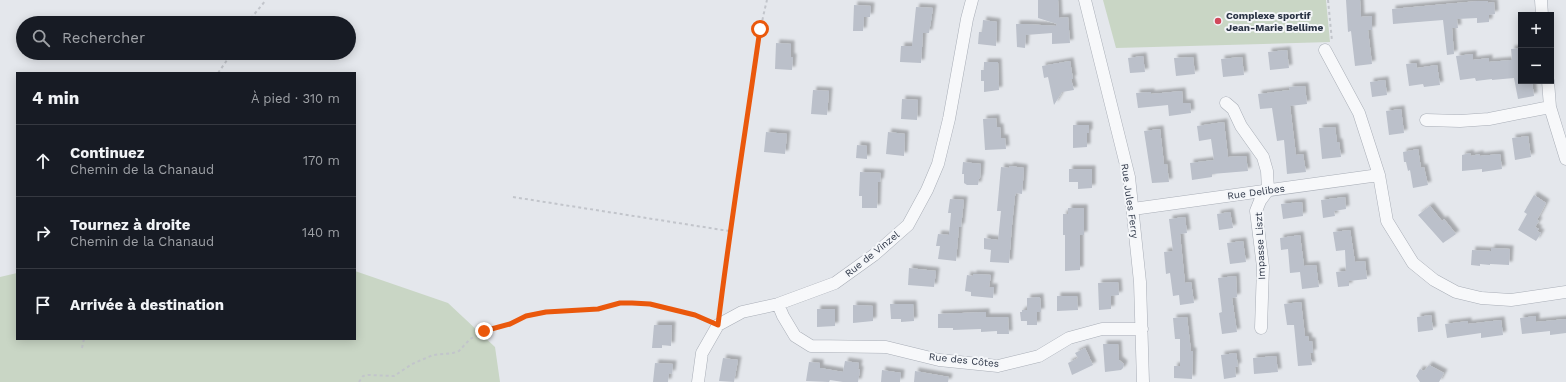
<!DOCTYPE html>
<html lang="fr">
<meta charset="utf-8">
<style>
:root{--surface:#171b24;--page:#242831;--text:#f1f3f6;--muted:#9ea1a6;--line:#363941}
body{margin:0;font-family:"Work Sans",sans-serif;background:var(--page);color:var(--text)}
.controls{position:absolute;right:12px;top:12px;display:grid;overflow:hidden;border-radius:0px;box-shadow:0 2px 10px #0003}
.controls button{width:36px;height:36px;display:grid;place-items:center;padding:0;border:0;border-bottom:1px solid var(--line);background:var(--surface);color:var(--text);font:20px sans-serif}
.stop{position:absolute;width:12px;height:12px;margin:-9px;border:3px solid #ea580c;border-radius:50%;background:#fff}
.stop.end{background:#ea580c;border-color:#fff;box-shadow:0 1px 4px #0008}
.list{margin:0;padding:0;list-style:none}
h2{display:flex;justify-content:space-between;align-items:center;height:52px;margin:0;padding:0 16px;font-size:17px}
h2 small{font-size:13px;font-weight:400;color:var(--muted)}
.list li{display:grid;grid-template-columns:26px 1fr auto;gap:12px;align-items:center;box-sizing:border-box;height:72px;padding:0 16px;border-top:1px solid var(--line)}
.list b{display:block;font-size:15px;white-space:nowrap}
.list p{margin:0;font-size:13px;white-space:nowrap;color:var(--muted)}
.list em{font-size:13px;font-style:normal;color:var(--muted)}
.icon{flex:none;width:22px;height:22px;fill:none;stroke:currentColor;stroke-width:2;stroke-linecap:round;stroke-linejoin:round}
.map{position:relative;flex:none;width:1566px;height:382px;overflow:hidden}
.search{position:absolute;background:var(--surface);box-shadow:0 2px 10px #0003;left:16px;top:16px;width:340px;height:44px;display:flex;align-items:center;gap:10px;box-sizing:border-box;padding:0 14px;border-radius:22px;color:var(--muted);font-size:15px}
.panel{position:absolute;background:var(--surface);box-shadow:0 2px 10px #0003;left:16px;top:72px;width:340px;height:268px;border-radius:0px}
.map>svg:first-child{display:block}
</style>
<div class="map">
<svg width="1566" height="382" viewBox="0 0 1566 382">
<defs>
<filter id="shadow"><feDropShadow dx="3.5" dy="-3.5" stdDeviation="1" flood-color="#0004"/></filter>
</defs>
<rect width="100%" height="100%" fill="#e4e7ec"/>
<path fill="#c9d6c5" d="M1103 0H1326L1330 42 1116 48Z
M355 271 448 303 495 347 500 382H0V277L17 273V339H355Z"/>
<path fill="#bbc0ca" filter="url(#shadow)" d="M1038 0H1058L1059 18 1068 17 1070 43 1052 44V33L1026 35 1025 48 1017 47 1016 24H1025L1056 26 1057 24 1038 18Z
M1346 0H1360L1361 17 1372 16V30H1368L1372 64 1355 66 1351 31 1348 32Z
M1478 1H1488V3L1494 2 1495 14 1489 15V22L1477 23V18L1457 19 1458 28H1452L1454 54 1447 55 1443 20 1393 24 1392 9Z
M854 5 871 6 870 17H864L863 31H853Z
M916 7 933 8 929 33H923L921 63 900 62 901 46H912Z
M983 20 997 22 996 46 978 44 979 32H982Z
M776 43 791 44V57H793L792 70 775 69Z
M1521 48V81H1532L1534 96 1518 99 1514 78 1492 80V79L1476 81 1475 78 1460 80 1456 56 1473 54V60L1489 58V62L1512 60 1511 49Z
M1287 50 1289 68 1270 70 1268 52Z
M1143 56 1145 72 1130 73 1128 58Z
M1193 57 1195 74 1176 76 1174 58Z
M1242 57 1244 75 1223 77 1221 59Z
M1070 61 1073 79H1071L1074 90 1062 92 1054 105 1048 77 1044 78 1042 66Z
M984 62H998L999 90 984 92V81H981V70H984Z
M1416 63 1417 68 1437 65 1440 85 1424 87 1423 84 1409 86 1406 64Z
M1385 80 1387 95 1372 97 1370 82Z
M1305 86 1307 104 1290 106 1296 155 1303 154 1306 172 1287 174 1284 140 1277 141 1272 108 1260 109 1258 94 1290 90 1289 87Z
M813 90 829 91 827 115 811 114Z
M1182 91 1183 103H1190L1191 113 1169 116 1168 105 1138 108 1136 93 1151 92V94Z
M902 99 918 100 917 120 901 119Z
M1401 109 1404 133 1389 135 1386 111Z
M996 118 997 127H1000L1001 138H1005L1006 149 985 150 983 119Z
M1224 122 1228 157 1246 156 1248 171 1212 174V177L1192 180 1190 163 1214 160 1211 139 1199 141 1197 126Z
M1073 125H1089V133H1087V147L1073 148Z
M1335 127 1337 142H1339L1341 157 1322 159 1319 128Z
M1160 129 1164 164H1167L1169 182 1152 183 1144 131Z
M766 132 787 134 785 154 764 152Z
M888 132 905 134 904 156 886 154Z
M1528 136 1531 157 1515 160 1512 138Z
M857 145 867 146V159L856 158Z
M1418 149 1421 168 1424 167 1428 185 1413 188 1410 170 1408 171 1406 162H1404L1403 152Z
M1470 153 1471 156 1480 154V156L1500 154 1502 169 1482 172V169L1462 171V155Z
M963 162 981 164 980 178 979 179 978 185H967L964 183V174H962Z
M1010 166 1024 168 1022 194 1016 193 1015 196 1012 225 1009 263 990 262 991 250 984 249V238L998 240 1001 211H997L1001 167 1009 168Z
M1069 169H1092V188L1078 189V182H1069Z
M860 172 881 173 880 182H878L877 208H862V196H859Z
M1534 195 1546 203 1537 220 1539 221 1535 227 1539 229 1537 231 1541 233 1536 241 1518 230 1527 214 1524 212Z
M1345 197 1346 209 1334 211 1335 216 1323 218 1321 200Z
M950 199 964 200 961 227H959L956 261 938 259 940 246H936L938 234 949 235 951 213H948Z
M1302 202 1303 216 1283 219 1281 204Z
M1430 206 1442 221 1444 219 1456 234 1443 243 1418 215Z
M1068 208H1084V235H1080V270L1065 271V235H1063V214H1068Z
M1230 212 1233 228 1219 230 1217 214Z
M1185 217 1187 233 1180 234 1185 283 1191 282 1194 303 1180 305 1179 295 1173 296 1170 273 1166 274 1164 252 1173 251 1169 219Z
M1350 230 1355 262 1365 261 1367 279 1349 281V286L1338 287 1336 272 1346 271 1345 250 1336 251 1333 232Z
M1300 235 1304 266 1316 265 1319 287 1302 289 1300 272 1290 273 1288 249 1281 250 1280 238Z
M1243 241 1246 262 1230 264 1227 243Z
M1491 248 1510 249 1509 265 1490 264V265L1480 264V266L1471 265 1472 250 1491 251Z
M909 268 936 271 934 287 908 285Z
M973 274 991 275 989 287H994L993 298 971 296V292L965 291 967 275 973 276Z
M1236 276 1237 297 1232 298 1237 332 1222 334 1219 313 1222 312 1218 278Z
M1118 282 1119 295 1111 296V309L1099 310 1098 283Z
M1057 296H1077L1078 310 1057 311Z
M1040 297 1041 312H1037V325H1027V321H1021L1020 312H1022V310H1027V298Z
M1301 302 1305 336H1308L1309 341H1312L1313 353H1310L1312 365 1298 366 1294 325H1287L1284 304Z
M890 304H913L914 321 901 322V319H891Z
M853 305 873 306V321L853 323Z
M817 309H835V326L817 327Z
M986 312V317H1008L1009 334H997V331L981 332V329L953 330V328H938V314Z
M1431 315 1433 330 1418 332 1417 317Z
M1536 316V322L1566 319V333L1550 335V331L1522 334 1520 318Z
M1187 317 1191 351H1193L1192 379 1174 378V366H1180V339H1175L1173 318Z
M1501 320 1503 335 1481 338V333L1447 338 1445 324 1468 321V324Z
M654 325H672L671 346 662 345V348H652Z
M1103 344H1118L1119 360 1124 364 1123 368 1121 370 1105 372Z
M1085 348 1093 365 1072 375 1068 363 1078 358 1075 353Z
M1236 353 1238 366 1235 367 1236 377 1224 379 1221 355Z
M1276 356 1278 372 1254 374 1253 358Z
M723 358 738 360 734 382 719 381Z
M845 361 859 363 858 369 860 370 858 382H843L830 380 829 382 806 381 809 362 820 363V368L843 372Z
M655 363 673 364 672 374 669 373 668 382H653Z
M1429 365 1444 373 1439 382H1420L1416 376 1420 369 1424 371Z
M882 370 901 373 900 382H881Z
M915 371 949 377 948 382H914Z"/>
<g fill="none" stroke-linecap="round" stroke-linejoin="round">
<defs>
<path id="minor" d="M1085 0 1129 177 1140 282 1143 382
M1541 0 1542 15
M1325 50 1359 113 1379 175 1387 221 1413 263 1434 280 1456 292 1481 298 1511 300 1566 292
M1548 81 1550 107 1566 159
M1226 103 1233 109 1241 126 1263 157 1267 171 1268 190 1260 201 1256 211 1263 267 1261 328
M1426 120 1460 121 1489 119 1550 107
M1133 209 1379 175
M778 304 783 316 795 336 811 346 886 347 939 360 998 366 1039 356 1069 338 1102 329H1142
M698 382 702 353 718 325 742 312 778 304 835 283 874 255 908 225 927 190 938 164 949 119 967 19 972 0"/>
</defs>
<use href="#minor" stroke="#a9aeb7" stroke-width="13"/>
<path stroke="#c2c5cb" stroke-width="2" stroke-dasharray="3 3" stroke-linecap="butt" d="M1328 0 1332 41
M247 23 266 0
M218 73 232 53
M513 197 729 231
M720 311C727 250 737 190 746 130 753 86 756 43 767 0
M82 348 84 339
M359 382 363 376 368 375 394 376 412 364 433 355 453 353 459 351 470 339 484 331 510 324 526 316 546 312 598 309 620 303H632L650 304 695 315 707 320"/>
<use href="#minor" stroke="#f7f8fa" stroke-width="12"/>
</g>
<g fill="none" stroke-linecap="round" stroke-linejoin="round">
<path stroke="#ea580c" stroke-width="5" d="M484 331 510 324 526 316 546 312 598 309 620 303H632L650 304 695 315 718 325C730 226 746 128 760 29"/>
</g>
<circle fill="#d1495b" stroke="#f4f6f9" stroke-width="1.5" cx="1218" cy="21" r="4"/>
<g text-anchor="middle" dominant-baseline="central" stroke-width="4" stroke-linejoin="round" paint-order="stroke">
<g font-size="10" font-weight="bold" fill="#2b3445" stroke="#f4f6f9" text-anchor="start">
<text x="1226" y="15">Complexe sportif<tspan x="1226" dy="12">Jean-Marie Bellime</tspan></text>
</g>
<g font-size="10" fill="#2b3445" stroke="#f4f6f9">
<text transform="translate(1256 192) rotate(-8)">Rue Delibes</text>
<text transform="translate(1130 201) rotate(82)">Rue Jules Ferry</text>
<text transform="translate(1260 246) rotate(-93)">Impasse Liszt</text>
<text transform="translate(872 254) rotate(-39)">Rue de Vinzel</text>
<text transform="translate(964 360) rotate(6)">Rue des Côtes</text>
</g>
</g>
</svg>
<div class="controls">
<button>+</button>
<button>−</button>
</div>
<div class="stop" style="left:760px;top:29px"></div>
<div class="stop end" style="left:484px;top:331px"></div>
<div class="search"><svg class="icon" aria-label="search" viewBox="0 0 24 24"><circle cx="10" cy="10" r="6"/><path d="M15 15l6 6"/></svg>Rechercher</div>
<section class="panel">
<h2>4 min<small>À pied · 310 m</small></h2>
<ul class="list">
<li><svg class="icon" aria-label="ahead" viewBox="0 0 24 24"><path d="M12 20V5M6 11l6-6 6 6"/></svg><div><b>Continuez</b><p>Chemin de la Chanaud</p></div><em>170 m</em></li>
<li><svg class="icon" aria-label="right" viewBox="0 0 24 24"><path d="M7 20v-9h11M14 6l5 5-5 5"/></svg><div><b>Tournez à droite</b><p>Chemin de la Chanaud</p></div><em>140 m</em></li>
<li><svg class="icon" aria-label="arrive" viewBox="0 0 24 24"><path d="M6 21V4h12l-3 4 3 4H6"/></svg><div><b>Arrivée à destination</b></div></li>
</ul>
</section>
</div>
